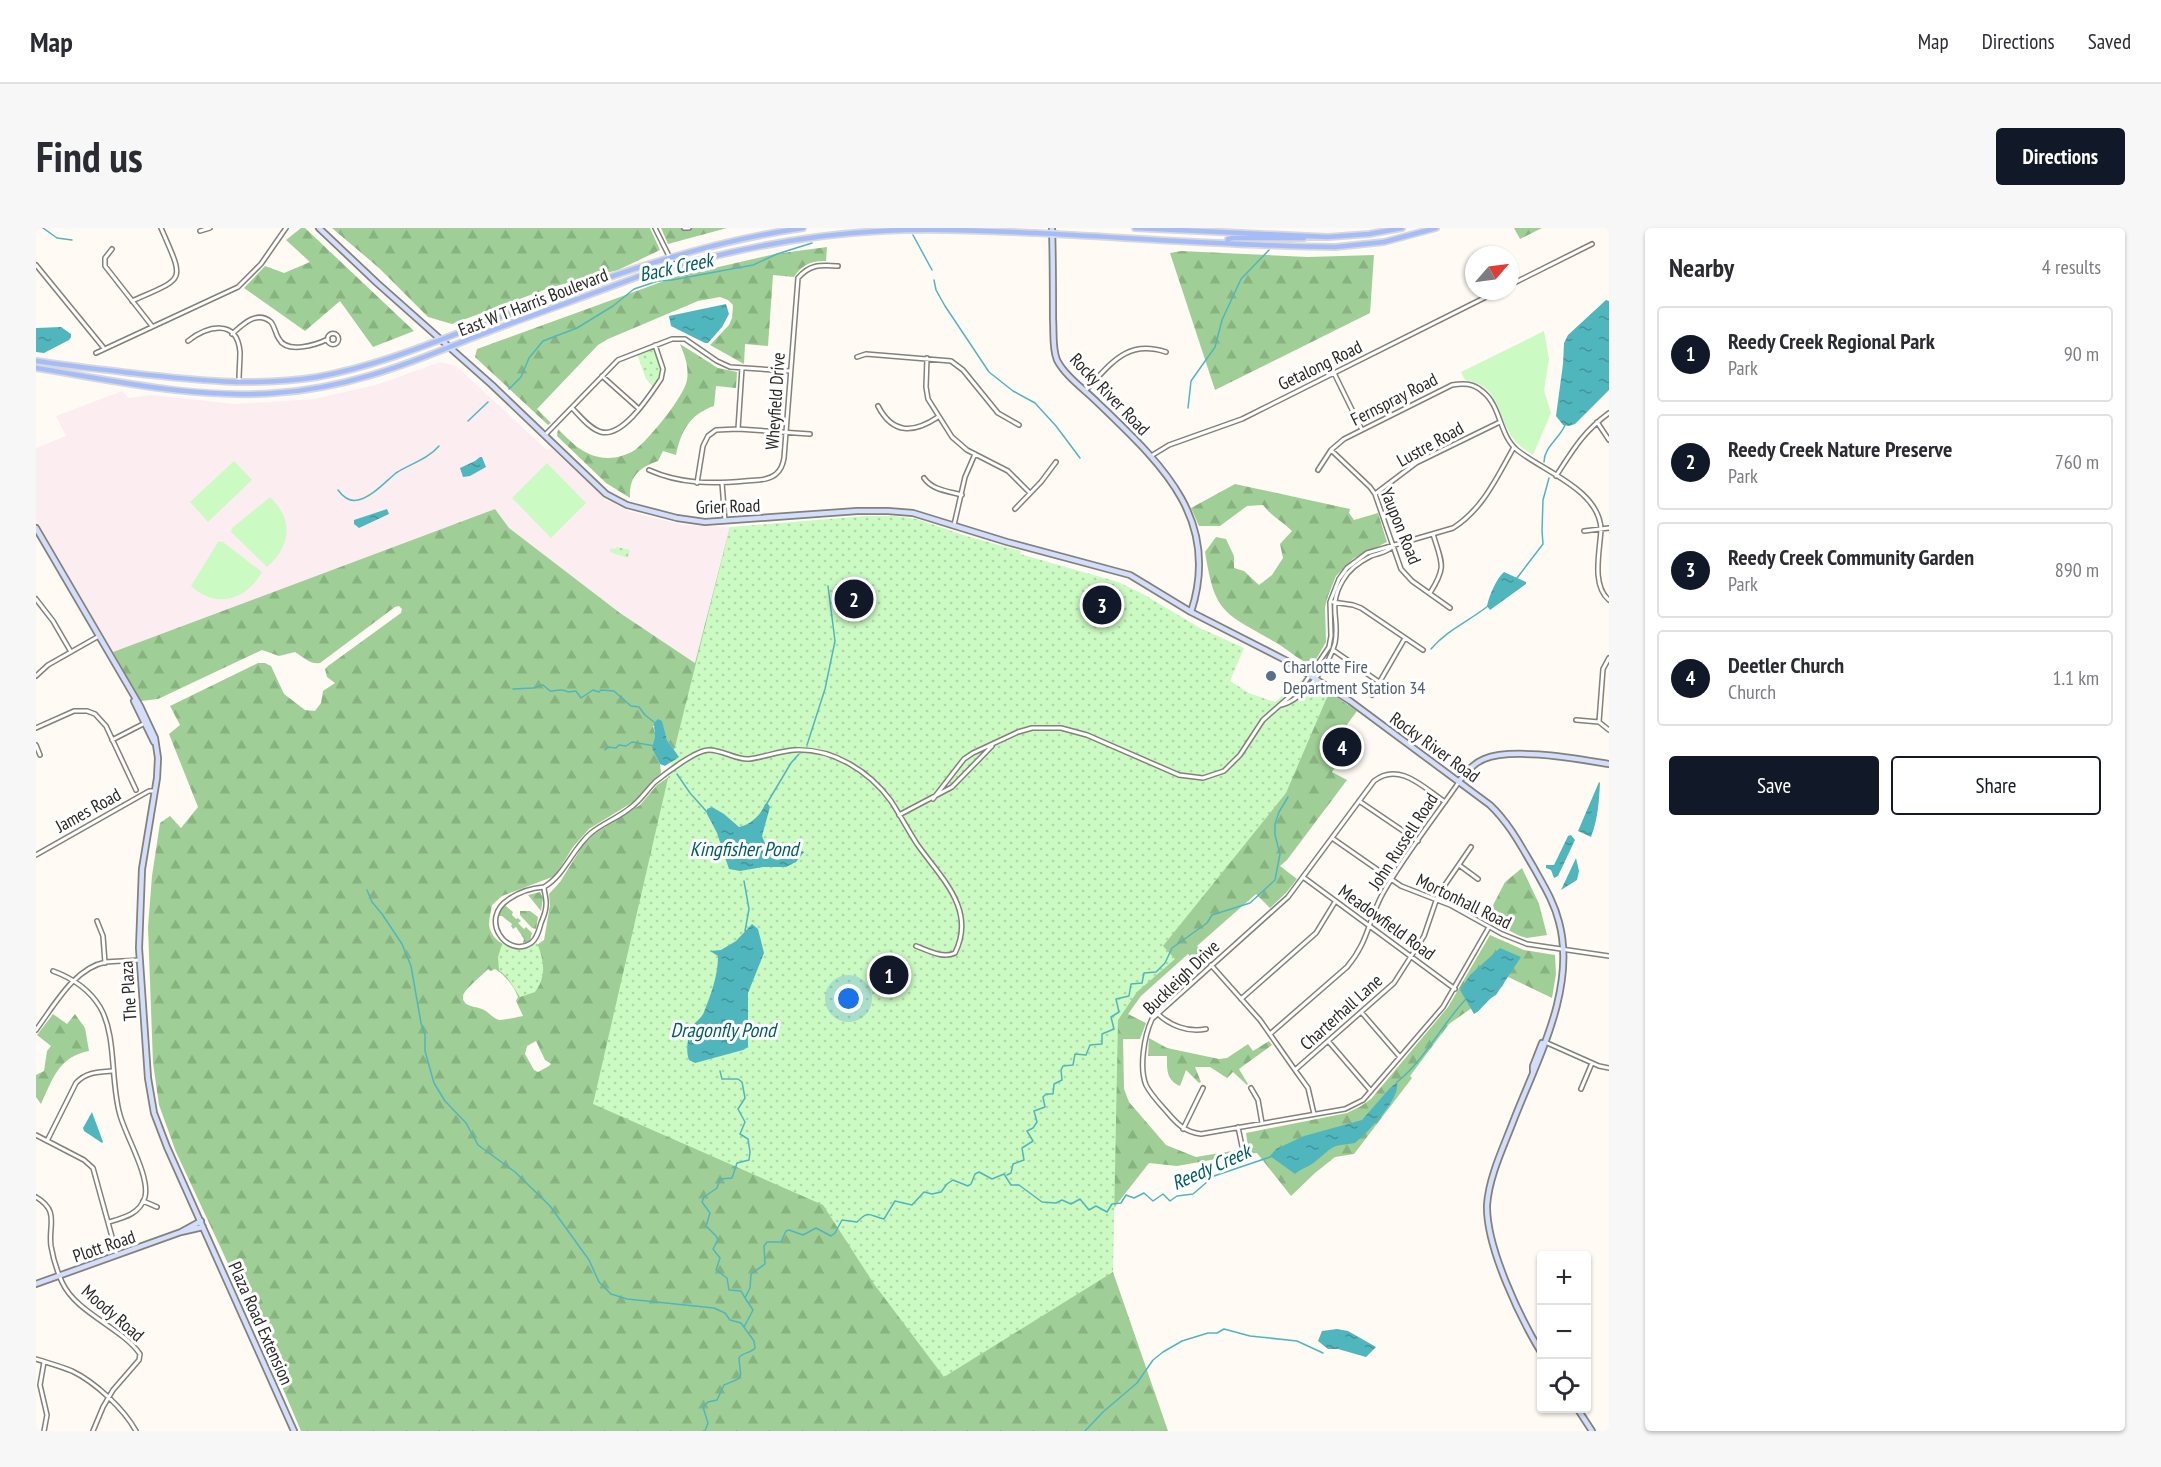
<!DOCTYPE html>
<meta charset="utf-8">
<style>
:root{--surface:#fff;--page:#f7f7f7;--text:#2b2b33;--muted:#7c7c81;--line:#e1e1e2;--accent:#111827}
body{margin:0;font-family:"PT Sans Narrow",sans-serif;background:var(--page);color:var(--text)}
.controls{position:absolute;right:18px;bottom:18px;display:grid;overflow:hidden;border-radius:6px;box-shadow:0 2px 4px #0004}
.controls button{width:54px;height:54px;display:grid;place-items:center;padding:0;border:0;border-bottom:2px solid var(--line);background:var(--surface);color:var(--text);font:30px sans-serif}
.compass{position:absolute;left:1429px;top:18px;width:54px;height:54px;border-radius:50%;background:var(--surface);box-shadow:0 2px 4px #0004;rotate:62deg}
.you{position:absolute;left:813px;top:771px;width:21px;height:21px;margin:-15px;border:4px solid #fff;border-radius:50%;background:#1a73e8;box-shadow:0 0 0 9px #1a73e833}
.badge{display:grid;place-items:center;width:39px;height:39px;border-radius:50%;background:var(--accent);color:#fff;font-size:20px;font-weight:700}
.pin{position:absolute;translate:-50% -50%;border:3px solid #fff;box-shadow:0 2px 6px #0006}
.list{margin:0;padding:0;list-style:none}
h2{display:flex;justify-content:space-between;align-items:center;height:78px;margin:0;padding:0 24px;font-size:26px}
h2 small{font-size:20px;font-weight:400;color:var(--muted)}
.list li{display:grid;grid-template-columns:39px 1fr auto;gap:18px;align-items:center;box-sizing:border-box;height:96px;margin:0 12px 12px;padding:0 12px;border:2px solid var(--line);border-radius:6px}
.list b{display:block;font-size:22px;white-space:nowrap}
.list p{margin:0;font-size:20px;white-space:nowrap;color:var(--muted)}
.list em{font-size:20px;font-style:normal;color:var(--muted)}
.actions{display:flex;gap:12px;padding:18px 24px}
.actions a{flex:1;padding:14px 0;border:2px solid var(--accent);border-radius:6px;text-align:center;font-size:21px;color:var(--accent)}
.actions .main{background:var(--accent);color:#fff}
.icon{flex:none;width:33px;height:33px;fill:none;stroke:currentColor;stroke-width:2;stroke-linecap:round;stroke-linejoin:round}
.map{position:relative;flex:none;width:1573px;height:1203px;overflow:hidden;border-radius:6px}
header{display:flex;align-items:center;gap:36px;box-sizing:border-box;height:84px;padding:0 30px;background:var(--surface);border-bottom:2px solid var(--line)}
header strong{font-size:28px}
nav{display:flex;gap:33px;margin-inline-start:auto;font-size:21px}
.intro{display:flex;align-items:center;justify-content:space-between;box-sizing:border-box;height:144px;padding:0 36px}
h1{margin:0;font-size:42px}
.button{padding:15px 27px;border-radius:6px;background:var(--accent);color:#fff;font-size:21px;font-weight:700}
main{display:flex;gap:36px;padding:0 36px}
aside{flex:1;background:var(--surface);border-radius:6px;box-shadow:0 2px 4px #0004}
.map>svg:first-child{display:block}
</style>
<header>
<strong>Map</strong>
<nav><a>Map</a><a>Directions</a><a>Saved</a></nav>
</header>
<div class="intro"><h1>Find us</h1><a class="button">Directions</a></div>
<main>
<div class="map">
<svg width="1573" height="1203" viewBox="0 0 1573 1203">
<defs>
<pattern id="forest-firs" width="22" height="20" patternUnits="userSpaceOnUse" patternTransform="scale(1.5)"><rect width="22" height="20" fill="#9fcf96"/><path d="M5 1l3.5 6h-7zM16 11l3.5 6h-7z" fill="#89b281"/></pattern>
<pattern id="park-dots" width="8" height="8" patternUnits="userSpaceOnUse" patternTransform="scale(1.5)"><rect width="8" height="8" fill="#ccfac3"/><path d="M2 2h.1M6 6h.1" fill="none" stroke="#afd6a7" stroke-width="1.8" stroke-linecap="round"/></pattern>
<pattern id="water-ripples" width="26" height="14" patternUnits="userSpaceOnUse" patternTransform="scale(1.5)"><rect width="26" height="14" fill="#50b6bd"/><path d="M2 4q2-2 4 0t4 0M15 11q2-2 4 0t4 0" fill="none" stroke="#439499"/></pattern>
</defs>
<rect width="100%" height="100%" fill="#fffbf4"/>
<path fill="#fcedf1" d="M404 134 420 138 511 222 515 220 572 273 595 284 648 297 694 299 660 435 584 385 473 300 459 281 77 424 0 292V220L30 208 20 188 86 163 93 170 114 167 199 176 278 171 343 156Z"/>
<path fill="#ccfac3" d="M1508 103 1513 131 1508 162 1515 185 1497 227C1487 221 1478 214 1473 204 1460 180 1461 157 1429 152L1425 144Z
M198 233 216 252 172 294 154 274Z
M511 235 550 275 515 310 476 270Z
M234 269C258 292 255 318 231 339L195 304 196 300Z
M182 314H187L226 344C210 373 180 381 155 358Z"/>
<path fill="url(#forest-firs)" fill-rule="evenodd" d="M265 0H269L378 103 337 119 304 73 269 103 208 60 229 38 248 45 274 34 250 12Z
M296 0H614L624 22 582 42 516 59 416 96 392 89 343 40Z
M625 0H691L632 16Z
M1478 0H1506L1484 11Z
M791 19 790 33C775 33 767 36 758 49L737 47 732 118 709 116 708 136 674 117 693 97 696 90 697 77 692 72 684 69 662 73 572 111 562 117 501 181 515 195 512 197 439 129 441 121 639 49 739 26Z
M1145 23 1272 29 1338 27 1334 85 1179 162 1134 25Z
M644 116 682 140 701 144 700 160 680 158 678 178C654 186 645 203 640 227L627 223 622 233C603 240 593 248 594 270L570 255 521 208 522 201C534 213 546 226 563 229 575 232 589 228 599 222 613 211 648 169 651 152 653 139 649 128 644 116Z
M1199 256 1314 281 1313 285 1318 292 1342 285 1351 314 1318 330 1300 348 1292 368 1289 379 1290 414 1278 435 1274 437C1262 431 1251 421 1239 414 1187 384 1179 386 1169 324L1180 309 1190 311 1198 328V340L1208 343 1223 357 1236 347 1247 330 1244 316 1256 303C1246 293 1235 288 1227 277L1211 278 1184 298H1163L1155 280Z
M459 281 473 300 584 385 659 435 694 299H729L638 522 631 512 626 496 617 498 620 509 617 520 624 536 625 545 597 574 553 601 537 619 519 648 466 668 456 677C455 683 453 691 453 697 455 714 476 723 491 721 497 721 503 715 508 712L514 677 513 666 524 654 547 617 558 606 604 577 621 557 660 530 1290 471 1293 464 1321 483 1293 521 1305 531 1296 544 1311 552 1251 632 1244 638 1261 651 1250 665 1234 680 1220 666 1161 718 1175 733 1166 741 1152 726 1105 768 1092 786 1110 795 1104 811H1087L1088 861 1093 874 1130 917 1160 929 1202 922 1203 927 1141 938 1113 935 1077 981V1044L1132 1203H265L209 1072 140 924 123 877 117 835 112 699 116 648 124 595 134 588 145 600 162 579 133 506 144 497 134 478 222 435H229L235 438 248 466 269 482 279 483 285 475 287 463 299 455 291 449 289 441 292 438 365 385 366 381 363 378 359 379 284 435C275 437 267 429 259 424L243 428 226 422 122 471 105 473 77 424ZM452 741 455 743 459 741C469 747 478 758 482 769L480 773 487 788C480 789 470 792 464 792 457 791 454 785 448 782 441 778 426 780 427 768 428 761 447 747 452 741ZM500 813 509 832 515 836 513 838 502 844 498 842 489 826 491 818Z
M1486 640 1503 676 1511 707 1491 710 1484 708 1450 691 1469 654Z
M504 664 507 670 505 683 492 667Z
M470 678 477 684 476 687 480 691 482 690 485 693 482 695 488 701 490 699 496 705 494 713 487 715 488 711 480 699 477 701 475 698 476 696 466 688H462L464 680Z
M484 683H494L502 689 500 701 496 700 484 687Z
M1454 707 1488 722 1519 727 1520 746 1516 770 1470 748 1467 758 1413 796 1374 848 1376 850 1318 926 1299 929 1279 945 1255 968 1221 925 1213 926 1210 905 1311 885 1325 878 1335 871 1412 779Z
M17 786 31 796 39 786 49 800 53 823C22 829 17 851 5 876L0 869V847L8 843 11 823 15 818 1 807Z
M1113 810 1131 820 1183 831 1191 830 1212 816 1217 823 1233 813 1236 817 1203 841 1212 856 1211 857 1197 844 1191 850 1174 839H1159L1165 854 1163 855 1150 842 1144 858C1130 852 1131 841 1131 828H1112Z"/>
<path fill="url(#park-dots)" d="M617 121C625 136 627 145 617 159L610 151 601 126Z
M829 288H859L881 291 930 308 985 323 984 326 1082 354 1107 366 1164 400 1208 420 1194 453 1213 465 1239 474 1268 450 1292 467 1250 565 1127 718 1139 731 1101 764 1082 792 1077 1044 908 1149 838 1056 787 977 557 876 641 511 694 299Z
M581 319 594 322 592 330 574 324 575 320 579 321Z
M467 713C479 720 489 724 501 715 508 732 511 748 499 764L484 769 471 749 463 742 462 729Z"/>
<path fill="url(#water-ripples)" d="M1570 72 1573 73V162L1539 196 1533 198 1527 197 1520 188 1527 136 1528 115 1532 107Z
M690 76 693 86 686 99 672 115H669L635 98 633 88Z
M25 99 35 106V109L33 112 8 125 0 124V100Z
M444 229H446L450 239 434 248 427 249 424 240 439 233Z
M351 281 353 286 323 300 318 296V292Z
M1468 344 1490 354V356L1454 382 1451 378C1453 368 1460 351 1468 344Z
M622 491 626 493 631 512 643 529 629 538 624 536 616 520 619 509 618 495Z
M1563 554 1564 555C1563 573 1562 591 1555 609L1542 603Z
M729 576H732L734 579 726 608 735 630 742 632 766 623 768 624 760 634 750 639H727L704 643 693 641 681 605 671 586V581L676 579 688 586 703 599C714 597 725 587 729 576Z
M1535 607 1539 612 1522 648 1518 650 1515 642 1510 640V637H1518L1532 608Z
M1540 630 1543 643 1541 652 1525 662Z
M716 696 722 701 728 725 712 765V819L707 822 659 835 653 832C649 822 652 804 659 795 662 792 666 789 668 784 675 766 682 748 682 728L674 723 685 722 700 713Z
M1464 720 1485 729 1460 767C1451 771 1447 781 1438 786L1424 762 1434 747Z
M1361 854C1365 871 1331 905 1319 915 1292 919 1301 916 1280 933 1273 939 1266 940 1259 946L1234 928 1240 921 1268 908 1326 892 1354 860Z
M56 884 67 914 66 915 48 903 47 900Z
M1301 1101 1312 1103 1340 1119 1330 1129 1302 1121H1292L1282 1113 1286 1103Z"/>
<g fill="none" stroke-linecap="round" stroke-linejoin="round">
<path stroke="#50b6bd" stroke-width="1.5" d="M7 0 21 10 36 12
M877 7 896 42
M898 52 900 62 909 78 953 144 977 163 999 175 1020 198 1044 230
M473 161 485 149 493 130 507 113 541 100 577 78 598 61 622 53 636 52 717 37 741 26 776 15
M1152 180 1155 153 1179 119 1186 92 1205 51 1233 22
M432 193 452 174
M1508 234C1508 219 1524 210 1529 197
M302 262C307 269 313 274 322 272 336 269 349 254 360 245 374 236 392 231 403 218
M1481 350 1507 316 1506 303 1507 272 1513 250
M1395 421C1411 402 1433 393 1452 378
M477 461 497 460 507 457 514 463C520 463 527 460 532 464L540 463 545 470 557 462 563 464 565 462 578 463 595 478 603 479 609 487 618 494
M771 517 789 461 799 413 792 358
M569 522 572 519 580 520 583 517 590 518 596 514 619 518
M641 546 654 565 671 584
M730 577 755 535 763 526
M708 653 713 681 709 703H711
M331 662 336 674 346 686 366 716 375 738 385 795 389 807V823L398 855 409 873 430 895 442 917 479 944 514 978 553 1032 563 1054 575 1066 591 1071 678 1080 689 1085 694 1092 705 1095 718 1113 719 1120C714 1126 706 1124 703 1130 704 1152 711 1148 688 1157L681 1172 672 1174 667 1179 672 1195 669 1203
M684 843 686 851H702L706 854 709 870 702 881 709 894 704 906 712 911 714 924 713 932 701 935 696 950 684 951 681 960 668 969 666 974 674 985 670 998 680 1008 682 1012 677 1021 684 1030 680 1042 691 1050 693 1062 705 1063 709 1070
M1361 854C1388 833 1406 796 1430 771
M971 947 975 945 977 936 988 932 986 920 997 913 991 903 997 900 1001 894 998 883 1009 879 1007 869 1010 866H1017L1018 856 1026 852 1025 842 1027 838 1037 837 1039 826 1050 827 1054 817 1066 816V806L1078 801 1075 789 1083 784 1080 771 1093 768 1095 756 1106 755 1108 745 1120 744 1129 735 1136 720 1171 695 1176 687 1214 675 1239 652 1244 626 1239 607V596L1243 584 1252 569
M708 1099 717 1082 709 1070 714 1060 715 1046 729 1036 728 1018 731 1014H745L750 1003 753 1002 767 1007 780 1000 795 1008 799 1005 806 992 821 994C834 981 833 988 848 991L859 973 876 977 888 964 896 966 905 964 911 956 917 952 932 958 935 956 939 946 943 944 956 951 968 946 975 957H983L1006 974 1020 975 1026 972 1035 976 1044 971 1053 982 1060 978 1071 984 1076 976 1085 975 1090 967 1098 970 1108 965 1117 973 1127 966 1134 973 1141 968 1157 966 1178 948 1237 928
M1049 1203 1067 1184 1101 1155 1117 1132 1127 1124 1146 1113 1172 1105H1181L1188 1101 1214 1108 1261 1113 1287 1125"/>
<defs>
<path id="street" d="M619 0 638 38
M648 0H653
M164 3 174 0
M76 21 69 30V38L116 98
M0 37 67 119
M1474 57 1556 16
M96 73C150 49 149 55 125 0
M291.5 111a5.5 5.5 0 1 1 11 0a5.5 5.5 0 1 1-11 0Z
M196 106C207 96 221 82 235 94 239 99 239 105 243 111 251 126 280 117 292 111
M152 113C170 99 201 89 204 124 204 133 203 143 203 153
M60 125 202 59 225 36 250 0
M821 129 830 126 915 133 927 142 962 185 983 197
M891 130 890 159 892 171 916 209 931 222 972 243 994 265
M1298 145 1326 202
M566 148 603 181
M1049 163C1075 136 1090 111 1130 124
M842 178C857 207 878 205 902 189
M536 180C544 188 554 201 565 204 587 210 614 167 625 151L627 141 619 117
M1561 194 1573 212
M702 201 706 140
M509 207 582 132 636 111H649L681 133 694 139 754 143
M1295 222 1334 259 1339 266 1365 341 1376 353 1414 380
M1115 228 1133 217 1206 191 1462 63
M613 242C644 256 676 256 709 253 719 252 732 253 740 246 745 242 747 236 748 230L762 50C774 36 784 37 802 38
M1282 242 1295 222 1308 211 1416 157C1427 155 1437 155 1446 163 1465 177 1463 207 1481 222 1509 244 1563 262 1565 301 1564 323 1555 357 1573 372
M1520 248C1537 222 1547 204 1573 185
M888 250C896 262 912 263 926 267
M661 255 667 218 672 208 680 202 702 201 774 206
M686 255 689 293
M1339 266 1380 235 1464 194
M979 281 1005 254 1020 234
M918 297 929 249 939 226
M1548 303 1573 300
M1394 365C1411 338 1406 336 1397 306
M0 371 17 393 35 424
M1297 374 1317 377 1325 380 1387 422
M1297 422 1343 454
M0 448 12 437 63 408
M1336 467 1369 410
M1245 477C1267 472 1294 436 1299 415 1304 390 1291 379 1307 352 1313 341 1325 333 1335 328 1343 325 1350 325 1356 319
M1540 492 1563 494 1573 502
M1563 494 1567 441 1573 430
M0 500 38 483H51L59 486 70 498 100 562
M76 512 109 495
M0 517 4 527
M897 571 928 531 937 525 982 504 996 500H1025L1051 507 1143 547 1167 550 1188 543 1204 527 1227 492 1268 456 1293 419 1295 408 1294 374 1303 351 1311 340 1331 325 1417 300C1447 281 1461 249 1478 219
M1323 573 1382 613
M1409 574C1388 560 1363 533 1338 553L1252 669 1116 791C1108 808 1103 840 1110 857 1115 867 1123 875 1131 884 1141 896 1149 904 1165 906L1309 881 1327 872 1407 779 1453 699
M863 587 916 559 956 518
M1296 610 1365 658 1414 677 1466 706 1491 716 1573 728
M0 627 113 563H119
M1423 637 1442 651
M1267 649 1419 761
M508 659C529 647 536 621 555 605 567 595 582 590 594 580 604 573 610 563 619 554 630 545 660 522 673 522 687 522 700 532 713 531 729 529 743 523 758 522 797 520 833 543 855 573 864 587 872 602 881 616 904 649 941 681 919 725 907 731 891 722 880 718
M508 659C508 665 511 671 510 677 510 684 507 690 505 695 503 702 501 711 495 715 471 731 442 691 473 671 483 664 496 660 508 659Z
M61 693 67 708 69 735
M1175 737 1224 792 1259 842 1272 860 1278 886
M17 743C36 750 53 761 64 779 81 808 74 853 84 887 90 909 114 948 109 969 104 986 87 990 73 994
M1205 771 1280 705 1299 674
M1121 785C1133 797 1152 805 1170 801
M1326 785 1364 829
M0 802C18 778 38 740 70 734 81 733 93 733 103 732
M1234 806 1311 739C1333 713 1332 692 1347 665 1368 628 1398 590 1423 554
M1293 814 1335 863
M1509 814 1563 838 1573 840
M1259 842 1358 755 1388 708 1402 667 1435 619
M1215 860 1222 872 1226 895
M1545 861 1556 835
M1202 899 1207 923
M1147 901 1167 860
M0 907 48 932 57 940 81 1027
M11 913 40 855C50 844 62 844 76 843
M0 969C24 983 12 997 15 1018 17 1030 21 1043 26 1054 40 1085 85 1099 104 1126L103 1132 77 1162 67 1179 57 1203
M107 973 121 979
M0 1131C12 1135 24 1138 36 1143 59 1154 88 1181 100 1203
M8 1203 11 1187 4 1157 8 1134"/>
<path id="secondary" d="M283 0 341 55 456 157 570 266 591 277 641 290 669 294 821 283H852L877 285 971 314 1094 347 1155 384 1253 434 1314 473 1454 577C1473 595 1485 618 1498 640 1508 658 1518 674 1523 694 1541 761 1500 834 1477 894 1467 920 1453 949 1451 977 1450 1019 1484 1090 1506 1126
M1016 0C1017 30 1017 61 1017 91 1018 104 1016 120 1021 132 1029 148 1049 162 1062 175 1124 235 1186 290 1155 384
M0 300 104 478 119 510 122 530 121 550 106 641 103 720 112 850 118 885 131 919 258 1203
M98 473 118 514
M1424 552C1430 544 1438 535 1448 531 1477 519 1541 531 1573 536
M1497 843V838L1506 815
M145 1004 165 993
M0 1056 145 1004 167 999
M1541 1180 1556 1203"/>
<path id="primary" d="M1099 0 1292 9 1333 6 1366 0
M1191 15 1192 11 1197 10H1268
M0 133C32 138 63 141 95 145 157 152 218 159 281 149 343 138 403 112 462 90 562 52 661 15 767 0
M0 140C79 153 159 171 239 165 305 161 365 139 426 114 484 91 543 71 601 49 681 25 761 7 845 3 897 0 948 3 1000 5 1099 10 1199 18 1299 19L1348 14 1400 0"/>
</defs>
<use href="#street" stroke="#84817b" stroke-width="6"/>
<use href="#secondary" stroke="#84817b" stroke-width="8"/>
<use href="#primary" stroke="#d9d8d8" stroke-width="8"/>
<use href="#street" stroke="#fff" stroke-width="3"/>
<use href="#secondary" stroke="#d2defc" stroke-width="4.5"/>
<use href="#primary" stroke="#a4bcf9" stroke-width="4.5"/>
</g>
<circle fill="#5c6f8a" stroke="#fff" stroke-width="2" cx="1235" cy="448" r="6"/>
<g text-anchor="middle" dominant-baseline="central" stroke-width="6" stroke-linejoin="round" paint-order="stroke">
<g font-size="18" fill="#2a2926" stroke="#fff">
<text transform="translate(497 74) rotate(-21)">East W T Harris Boulevard</text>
<text transform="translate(1284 137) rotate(-26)">Getalong Road</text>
<text transform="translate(1074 166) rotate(46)">Rocky River Road</text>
<text transform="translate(1358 171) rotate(-27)">Fernspray Road</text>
<text transform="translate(739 173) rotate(-86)">Wheyfield Drive</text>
<text transform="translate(1394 216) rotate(-29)">Lustre Road</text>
<text transform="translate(692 278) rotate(-2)">Grier Road</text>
<text transform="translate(1365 298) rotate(68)">Yaupon Road</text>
<text transform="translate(1399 519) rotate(36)">Rocky River Road</text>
<text transform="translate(52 582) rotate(-29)">James Road</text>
<text transform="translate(1367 613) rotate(-57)">John Russell Road</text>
<text transform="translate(1428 673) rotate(26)">Mortonhall Road</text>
<text transform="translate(1351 694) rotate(36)">Meadowfield Road</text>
<text transform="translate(1145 749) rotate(-44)">Buckleigh Drive</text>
<text transform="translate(92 763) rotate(-94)">The Plaza</text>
<text transform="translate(1305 784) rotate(-42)">Charterhall Lane</text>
<text transform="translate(68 1018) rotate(-19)">Plott Road</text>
<text transform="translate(77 1085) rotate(41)">Moody Road</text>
<text transform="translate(225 1095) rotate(66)">Plaza Road Extension</text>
</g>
<g font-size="18" fill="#4e5e75" stroke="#fff" text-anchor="start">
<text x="1247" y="438">Charlotte Fire<tspan x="1247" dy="21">Department Station 34</tspan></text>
</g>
<g font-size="20" font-style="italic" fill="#005d62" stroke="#fff">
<text transform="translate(640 39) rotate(-12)">Back Creek</text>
<text x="708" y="621">Kingfisher Pond</text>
<text x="687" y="802">Dragonfly Pond</text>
<text transform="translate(1175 939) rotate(-24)">Reedy Creek</text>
</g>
</g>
</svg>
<div class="controls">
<button>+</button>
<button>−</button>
<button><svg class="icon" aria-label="locate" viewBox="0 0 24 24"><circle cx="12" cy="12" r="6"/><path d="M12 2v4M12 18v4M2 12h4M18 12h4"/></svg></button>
</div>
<svg class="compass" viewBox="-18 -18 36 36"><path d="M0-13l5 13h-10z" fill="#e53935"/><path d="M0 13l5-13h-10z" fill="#7c7c81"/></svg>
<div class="you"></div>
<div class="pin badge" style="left:853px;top:747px">1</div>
<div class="pin badge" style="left:818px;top:371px">2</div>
<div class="pin badge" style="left:1066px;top:377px">3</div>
<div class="pin badge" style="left:1306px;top:519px">4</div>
</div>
<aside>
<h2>Nearby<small>4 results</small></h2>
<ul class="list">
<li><span class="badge">1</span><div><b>Reedy Creek Regional Park</b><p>Park</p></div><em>90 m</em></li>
<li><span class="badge">2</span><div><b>Reedy Creek Nature Preserve</b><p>Park</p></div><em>760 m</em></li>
<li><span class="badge">3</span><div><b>Reedy Creek Community Garden</b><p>Park</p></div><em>890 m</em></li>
<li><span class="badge">4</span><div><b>Deetler Church</b><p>Church</p></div><em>1.1 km</em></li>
</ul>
<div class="actions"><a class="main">Save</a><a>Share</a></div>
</aside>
</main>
